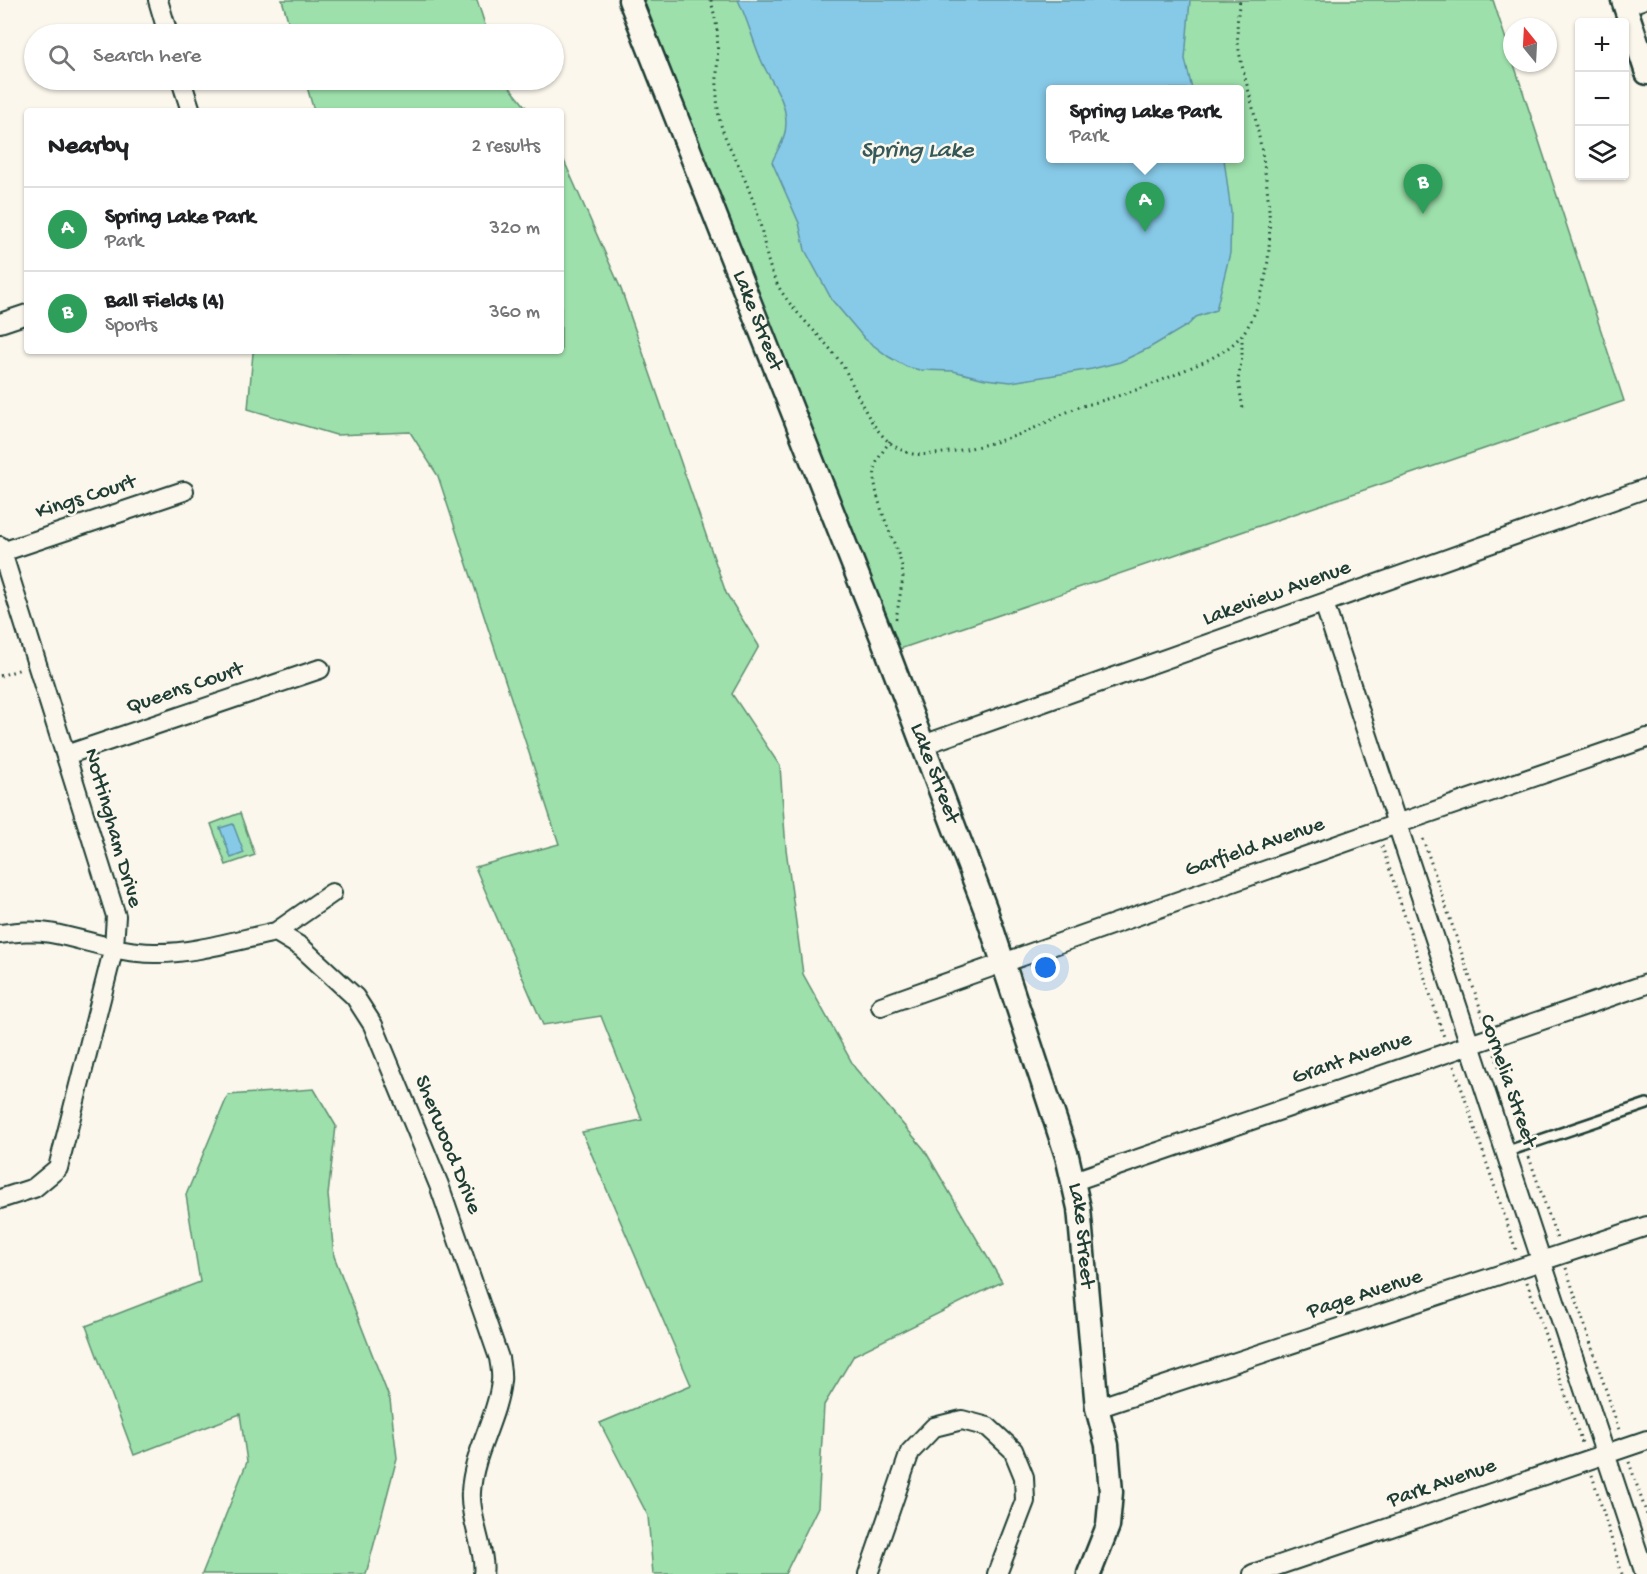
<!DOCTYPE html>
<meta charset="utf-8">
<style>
:root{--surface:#fff;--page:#f6f6f6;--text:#202124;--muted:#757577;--line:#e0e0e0;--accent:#2563eb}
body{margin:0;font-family:"Gochi Hand",sans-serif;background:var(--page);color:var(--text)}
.controls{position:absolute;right:18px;top:18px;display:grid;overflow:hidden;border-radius:6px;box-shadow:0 2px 4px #0004}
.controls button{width:54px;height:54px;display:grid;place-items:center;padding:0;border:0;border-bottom:2px solid var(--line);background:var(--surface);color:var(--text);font:30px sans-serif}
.compass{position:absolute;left:1503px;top:18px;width:54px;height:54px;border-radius:50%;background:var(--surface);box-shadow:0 2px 4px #0004;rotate:342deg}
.you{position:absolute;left:1046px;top:968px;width:21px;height:21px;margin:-15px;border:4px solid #fff;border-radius:50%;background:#1a73e8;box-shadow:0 0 0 9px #1a73e833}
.badge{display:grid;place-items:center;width:39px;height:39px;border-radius:50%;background:var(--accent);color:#fff;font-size:20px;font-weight:700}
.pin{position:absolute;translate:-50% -50px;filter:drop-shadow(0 2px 3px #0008)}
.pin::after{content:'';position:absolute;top:32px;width:21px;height:18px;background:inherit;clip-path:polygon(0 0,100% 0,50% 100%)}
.popup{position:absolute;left:1046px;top:85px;width:198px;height:78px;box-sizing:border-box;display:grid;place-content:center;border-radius:6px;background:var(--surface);filter:drop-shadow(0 2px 4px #0005);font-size:20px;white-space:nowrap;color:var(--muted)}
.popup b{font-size:22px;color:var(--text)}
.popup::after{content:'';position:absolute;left:50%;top:100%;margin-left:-12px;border:12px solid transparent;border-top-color:var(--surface)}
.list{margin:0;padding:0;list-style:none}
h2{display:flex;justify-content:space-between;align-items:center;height:78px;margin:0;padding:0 24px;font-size:26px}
h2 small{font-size:20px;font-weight:400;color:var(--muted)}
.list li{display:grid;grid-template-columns:39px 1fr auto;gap:18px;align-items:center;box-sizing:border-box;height:84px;padding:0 24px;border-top:2px solid var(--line)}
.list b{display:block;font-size:22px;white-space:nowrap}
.list p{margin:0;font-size:20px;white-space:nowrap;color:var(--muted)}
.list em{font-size:20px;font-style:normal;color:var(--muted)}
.icon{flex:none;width:33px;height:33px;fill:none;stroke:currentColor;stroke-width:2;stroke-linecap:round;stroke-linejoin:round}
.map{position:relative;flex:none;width:1647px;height:1574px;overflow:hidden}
.search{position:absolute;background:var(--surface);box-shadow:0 2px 4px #0004;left:24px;top:24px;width:540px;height:66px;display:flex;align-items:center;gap:15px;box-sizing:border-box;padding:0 21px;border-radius:33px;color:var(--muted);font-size:22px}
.panel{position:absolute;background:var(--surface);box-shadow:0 2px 4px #0004;left:24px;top:108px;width:540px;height:246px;border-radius:6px}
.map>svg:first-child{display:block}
</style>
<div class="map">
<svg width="1647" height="1574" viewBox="0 0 1647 1574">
<rect width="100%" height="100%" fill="#fbf7ec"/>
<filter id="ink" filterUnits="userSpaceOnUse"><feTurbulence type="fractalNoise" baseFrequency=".0167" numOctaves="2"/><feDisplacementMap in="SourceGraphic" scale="12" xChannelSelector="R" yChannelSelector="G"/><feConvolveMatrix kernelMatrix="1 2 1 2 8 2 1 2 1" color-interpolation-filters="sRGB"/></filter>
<g filter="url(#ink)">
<path fill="#9de0ab" stroke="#5e8e70" stroke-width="1.5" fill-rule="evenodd" d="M282 0H477L488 34H292Z
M630 0H1493L1624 401 888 653ZM1050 89H1240V158H1050Z
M305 80H504L529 111H314Z
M561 154 621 289 726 593 759 646 732 694 780 766 786 849 803 974 855 1068 924 1149 1002 1282 854 1355 824 1405 818 1507 785 1574H653L648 1516 600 1423 691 1385 582 1132 642 1120 601 1016 543 1025 475 867 559 844 438 476 410 432 336 435 248 409 253 353 256 351H561Z
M240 813 255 855 226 865 211 824Z
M314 1089 336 1126 328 1195 334 1256 390 1400 397 1458 366 1574H202L247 1462 240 1414 134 1455 86 1326 200 1282 186 1195 228 1095Z"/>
<path fill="#87cae8" stroke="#5d92a0" stroke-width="1.5" d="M738 0H1190L1185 59 1192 89H1050V158L1224 159 1231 212 1230 253 1216 310 1196 317 1188 325 1149 348 1120 362 1092 369 1011 382 985 379 953 371 920 370 907 367 889 357 865 339 832 300 805 250 799 223 772 162C778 148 786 139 786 123 786 98 771 83 762 62 753 42 748 20 738 0Z
M233 824 244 853 231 858 220 828Z"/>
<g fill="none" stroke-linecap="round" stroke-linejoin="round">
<defs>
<path id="service" d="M1505 1152 1647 1104"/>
<path id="minor" d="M158 0 168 34
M1625 6 1642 0
M181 80 191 111
M0 323 27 314
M0 546 116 916 114 947 58 1168 34 1188 0 1199
M2 552 184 491
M1324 603 1645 1574
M923 745 1647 488
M66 755 320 669
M276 932 332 893
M0 934C17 932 33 930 50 933 84 939 119 953 154 953 194 954 237 940 276 932L301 947 355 997 373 1025 439 1185 499 1358C500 1365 502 1373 501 1381 497 1419 473 1453 471 1492 469 1518 487 1554 483 1574
M881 1006 1397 824 1647 738
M1074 1181 1647 984
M1097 1408 1647 1226
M868 1574 910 1452 934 1427 962 1420 988 1427 1013 1450 1024 1477 1025 1501 997 1574
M1253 1574 1647 1440"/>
<g id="tertiary">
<path id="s1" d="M630 0 883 640 985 908 1067 1156 1079 1208 1097 1408 1107 1445 1111 1492 1108 1526 1089 1574"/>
<path d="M1623 0 1647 73"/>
</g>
</defs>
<use href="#service" stroke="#1f3d34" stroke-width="14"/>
<use href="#minor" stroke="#1f3d34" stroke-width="22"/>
<use href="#tertiary" stroke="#1f3d34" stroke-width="27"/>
<path stroke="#1f3d34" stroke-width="3" stroke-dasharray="1.5 4.5" stroke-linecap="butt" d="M711 0C713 10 716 20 717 30 719 56 715 83 718 109 720 131 730 147 739 166 745 179 750 192 755 206 764 231 764 258 776 282 793 315 825 337 844 368 861 398 872 441 909 453 933 460 1005 441 1028 431 1049 422 1068 409 1090 404 1126 394 1154 385 1187 369 1204 362 1221 355 1235 342 1244 334 1250 324 1255 312 1281 250 1267 171 1253 108 1243 67 1232 43 1240 0
M1242 335V357L1238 380 1243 409
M890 441C884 450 876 459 875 470 871 496 895 540 902 566L903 578 896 619
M0 676 21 669
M1423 839 1485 1022
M1382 846 1444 1037
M1495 1054 1521 1133
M1454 1066 1517 1253
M1529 1157 1557 1239
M1566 1268 1620 1433
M1527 1282 1583 1446
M1629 1462 1647 1515
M1592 1475 1622 1574"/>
<use href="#service" stroke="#fbf7ec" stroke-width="9"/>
<use href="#minor" stroke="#fbf7ec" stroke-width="18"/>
<use href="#tertiary" stroke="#fbf7ec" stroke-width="22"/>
</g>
</g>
<g text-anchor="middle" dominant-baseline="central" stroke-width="5" stroke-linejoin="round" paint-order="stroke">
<g font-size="22" fill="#1f3d34" stroke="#fbf7ec">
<text stroke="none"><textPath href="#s1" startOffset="345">Lake Street</textPath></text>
<text transform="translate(86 498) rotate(-18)">Kings Court</text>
<text transform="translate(1277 594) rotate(-20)">Lakeview Avenue</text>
<text transform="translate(185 689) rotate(-19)">Queens Court</text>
<text stroke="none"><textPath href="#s1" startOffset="831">Lake Street</textPath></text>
<text transform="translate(112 828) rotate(74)">Nottingham Drive</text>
<text transform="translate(1255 848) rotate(-19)">Garfield Avenue</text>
<text transform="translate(1352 1059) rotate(-19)">Grant Avenue</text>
<text transform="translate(1507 1081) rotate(71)">Cornelia Street</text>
<text transform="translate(447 1145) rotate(68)">Sherwood Drive</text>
<text stroke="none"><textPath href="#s1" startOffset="1317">Lake Street</textPath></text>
<text transform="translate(1365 1295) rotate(-18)">Page Avenue</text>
<text transform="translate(1442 1484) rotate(-19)">Park Avenue</text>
</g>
<g font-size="24" font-style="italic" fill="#345958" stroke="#fbf7ec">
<text x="917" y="151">Spring Lake</text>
</g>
</g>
</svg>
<div class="controls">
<button>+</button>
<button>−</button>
<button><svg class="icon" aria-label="layers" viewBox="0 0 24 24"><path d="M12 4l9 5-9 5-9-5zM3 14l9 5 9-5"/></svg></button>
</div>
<svg class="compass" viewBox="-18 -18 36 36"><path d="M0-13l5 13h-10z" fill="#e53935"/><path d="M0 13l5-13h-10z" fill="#757577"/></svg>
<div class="you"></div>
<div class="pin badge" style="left:1145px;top:232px;background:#2e9e5b">A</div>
<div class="popup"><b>Spring Lake Park</b>Park</div>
<div class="pin badge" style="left:1423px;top:214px;background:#2e9e5b">B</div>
<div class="search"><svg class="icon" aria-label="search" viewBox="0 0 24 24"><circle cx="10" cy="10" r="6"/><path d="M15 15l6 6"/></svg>Search here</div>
<section class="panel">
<h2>Nearby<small>2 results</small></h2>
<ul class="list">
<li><span class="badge" style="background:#2e9e5b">A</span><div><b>Spring Lake Park</b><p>Park</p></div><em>320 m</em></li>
<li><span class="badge" style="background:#2e9e5b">B</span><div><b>Ball Fields (4)</b><p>Sports</p></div><em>360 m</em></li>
</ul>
</section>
</div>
